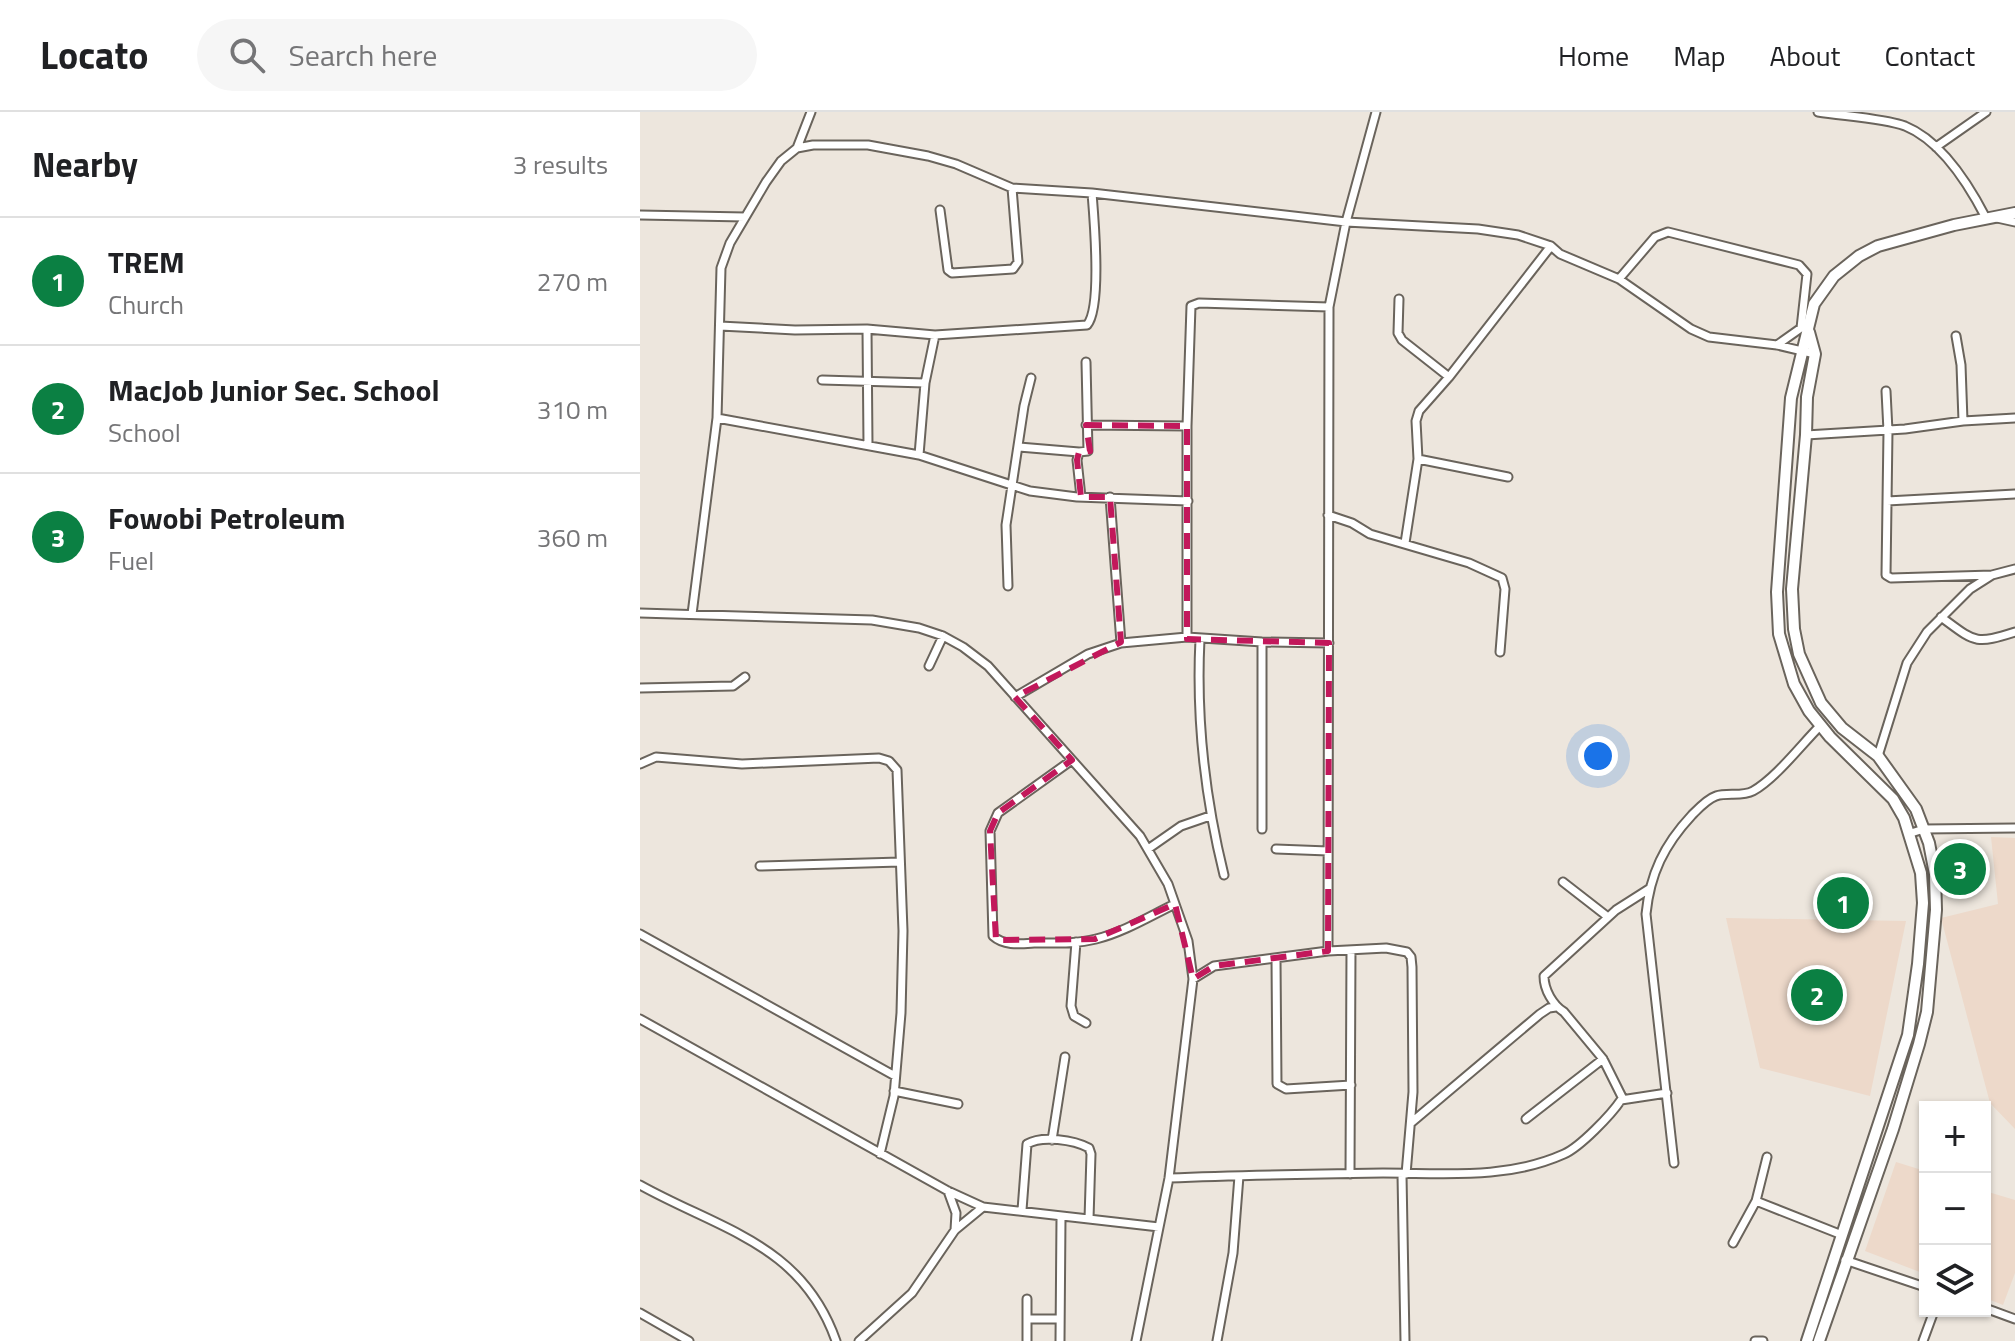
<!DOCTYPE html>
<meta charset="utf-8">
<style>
:root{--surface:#fff;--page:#f6f6f6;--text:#202124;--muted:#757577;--line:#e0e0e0;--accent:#0b8043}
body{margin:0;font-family:"Titillium Web",sans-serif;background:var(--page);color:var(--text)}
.controls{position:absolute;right:24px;bottom:24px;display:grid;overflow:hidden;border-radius:0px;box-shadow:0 2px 6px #0004}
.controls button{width:72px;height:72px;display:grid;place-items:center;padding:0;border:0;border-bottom:2px solid var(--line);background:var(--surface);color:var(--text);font:40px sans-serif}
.you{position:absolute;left:958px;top:644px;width:28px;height:28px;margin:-20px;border:6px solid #fff;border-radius:50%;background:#1a73e8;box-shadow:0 0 0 12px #1a73e833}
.badge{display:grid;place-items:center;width:52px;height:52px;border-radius:50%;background:var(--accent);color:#fff;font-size:26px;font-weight:700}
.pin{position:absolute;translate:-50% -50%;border:4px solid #fff;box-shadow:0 2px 8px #0006}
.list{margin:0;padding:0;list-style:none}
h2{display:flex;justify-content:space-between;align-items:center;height:104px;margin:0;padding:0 32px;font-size:34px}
h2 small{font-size:26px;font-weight:400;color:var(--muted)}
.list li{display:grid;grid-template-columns:52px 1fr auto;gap:24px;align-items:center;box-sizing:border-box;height:128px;padding:0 32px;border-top:2px solid var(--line)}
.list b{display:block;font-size:30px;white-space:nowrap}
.list p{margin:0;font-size:26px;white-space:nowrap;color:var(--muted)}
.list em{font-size:26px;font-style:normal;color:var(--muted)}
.icon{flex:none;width:44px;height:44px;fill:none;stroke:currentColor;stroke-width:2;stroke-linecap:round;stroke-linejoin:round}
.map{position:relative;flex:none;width:1375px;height:1229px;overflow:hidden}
header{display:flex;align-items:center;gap:48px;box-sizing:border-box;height:112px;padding:0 40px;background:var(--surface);border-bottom:2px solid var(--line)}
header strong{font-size:38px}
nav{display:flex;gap:44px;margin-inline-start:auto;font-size:28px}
.search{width:560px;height:72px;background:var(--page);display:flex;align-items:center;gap:20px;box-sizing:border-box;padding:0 28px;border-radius:44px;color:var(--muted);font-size:30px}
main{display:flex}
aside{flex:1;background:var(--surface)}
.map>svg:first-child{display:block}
</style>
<header>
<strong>Locato</strong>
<div class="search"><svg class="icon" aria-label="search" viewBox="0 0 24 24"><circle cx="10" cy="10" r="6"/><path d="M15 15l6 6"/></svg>Search here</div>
<nav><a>Home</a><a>Map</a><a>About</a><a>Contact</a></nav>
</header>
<main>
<aside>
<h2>Nearby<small>3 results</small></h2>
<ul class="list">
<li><span class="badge">1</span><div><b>TREM</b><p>Church</p></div><em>270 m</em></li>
<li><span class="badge">2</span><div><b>MacJob Junior Sec. School</b><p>School</p></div><em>310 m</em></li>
<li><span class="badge">3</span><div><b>Fowobi Petroleum</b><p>Fuel</p></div><em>360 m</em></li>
</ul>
</aside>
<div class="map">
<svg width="1375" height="1229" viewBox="0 0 1375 1229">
<rect width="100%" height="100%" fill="#ede6dd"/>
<path fill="#edd9ca" d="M1351 725 1375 726V1017L1350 991 1301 806 1358 792Z
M1086 806 1266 809 1230 984 1120 956Z
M1256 1050 1285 1059V1162L1225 1139Z
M1345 1079 1375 1088V1161L1363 1193 1345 1186Z"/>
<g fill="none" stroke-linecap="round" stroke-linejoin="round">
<defs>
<path id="street" d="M1178 0C1202 4 1243 6 1265 14 1302 29 1329 73 1346 106
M1296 35 1346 0
M157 36 171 0
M300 98 308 158 312 161 373 157 378 150 372 76
M0 103 105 105
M1357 106 1375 110
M979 167 1015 125 1028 120 1159 153 1167 162 1161 216 1137 233
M759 187 758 221 762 228 809 265
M80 214 155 218 227 217 295 223 447 213C462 196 454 106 452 81
M227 217 228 333
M1316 224 1321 253 1323 309
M182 268 285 271
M1246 279 1248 319 1246 463 1251 466 1352 463
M77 306 279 343 390 379 437 385 548 389
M446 313 547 314
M1166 323 1265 317 1323 309 1375 306
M379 335 439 340
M279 343 285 271 295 223
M778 347 868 365
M441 385 437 348 439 340 448 339 446 250
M470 385 481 531
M1247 389 1375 382
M688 403 712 411 730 422 829 451 862 466 865 477 860 540
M765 431 778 347 776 309 779 299 809 265 911 134
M368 474 366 413 384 294 391 266
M0 501 232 508 279 516 303 524 323 535 348 554 500 724 528 772 548 829 553 867 529 1066 496 1229
M52 502 77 306 81 156 90 131 126 70 141 49 157 36 173 33H228L288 44 316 52 372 76 452 81 706 110 838 117 878 123 911 134 920 142 979 167 1051 217 1069 225 1137 233 1175 242
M1301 505C1335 530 1334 533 1375 520
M547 525V314L551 194 559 191 689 195
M560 527C556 607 565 686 584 763
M622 530V717
M289 554 303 524
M0 576 93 574 105 565
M375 585 448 542 481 531 547 525 622 530 689 531
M1238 644 1267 551 1287 520 1330 477 1352 463 1375 457
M432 648 358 701 350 719 353 824C364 834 380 832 394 831 415 831 436 832 456 827 484 820 510 804 535 792
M0 652 16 645 102 652 239 646 249 649 257 658 263 819 261 901 254 984 240 1042
M1271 721 1284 717 1375 716
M508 737 541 714 570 704
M636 737 688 739
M120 754 260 750
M923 770 968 805
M0 822 255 964
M436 830 431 894 434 904 446 911
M688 839 689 195 706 110 736 0
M636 847 637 972 646 977 711 973
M553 867 574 854 688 839 746 836 767 840 771 845 772 855 773 980 766 1062
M0 907 308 1079 343 1095 519 1115
M254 979 318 992
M983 987 963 947 924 900C913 893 904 878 904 864L976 798 1009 777
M886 1007 963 947
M772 1010 900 902 909 896 916 895
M412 1028 425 945
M1034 1051 1006 802C1010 762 1024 733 1052 703 1058 697 1067 687 1076 684 1087 680 1102 685 1113 679 1136 666 1161 633 1180 614
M710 1062 711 838
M762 1063 765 1229
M529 1066C601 1063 672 1062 743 1061 804 1061 866 1068 924 1042 940 1035 971 1003 981 988L1027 981
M0 1073C81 1118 162 1132 196 1229
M308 1079 316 1101 315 1118
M1116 1089 1202 1123
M382 1098 387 1032C402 1023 434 1028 449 1036L451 1042 449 1107
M1093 1131 1116 1089 1127 1045
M1205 1148 1285 1175
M387 1187V1229
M1345 1196 1375 1207
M0 1201 49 1229
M387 1207H420
M219 1229 272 1181 315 1118 343 1095
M420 1229 421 1106
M577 1229 593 1141 599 1064
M1115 1229H1123
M1283 1229 1294 1199"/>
<path id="secondary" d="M1169 220 1175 242 1167 285 1166 323 1152 477 1154 517 1159 542 1181 591 1202 616 1238 644 1276 697 1289 731 1295 762 1296 798 1287 900 1279 932 1253 1017 1179 1229
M1167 1229 1268 923 1278 852 1283 791 1281 761 1264 706 1253 687 1190 625 1169 599 1154 572 1139 522 1137 480 1151 286 1174 192 1194 164 1219 144 1238 134 1314 113 1375 101"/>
</defs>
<use href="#street" stroke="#6a645c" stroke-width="11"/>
<use href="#secondary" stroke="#6a645c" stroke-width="14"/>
<use href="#street" stroke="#fff" stroke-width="7"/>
<use href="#secondary" stroke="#fff" stroke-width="10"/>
</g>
<path fill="none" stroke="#c2185b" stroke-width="6" stroke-dasharray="16 10" stroke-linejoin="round" d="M446 313 547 314V527L689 531 688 839 574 854 553 867 535 792 455 827 356 828 350 719 358 701 432 648 375 585 481 530 470 385H441L437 348 439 340 450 339Z"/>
</svg>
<div class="controls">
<button>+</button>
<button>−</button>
<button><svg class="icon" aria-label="layers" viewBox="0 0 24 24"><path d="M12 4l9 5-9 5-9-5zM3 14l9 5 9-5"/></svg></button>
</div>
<div class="you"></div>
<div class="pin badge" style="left:1203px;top:791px">1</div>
<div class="pin badge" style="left:1177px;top:883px">2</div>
<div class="pin badge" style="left:1320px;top:757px">3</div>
</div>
</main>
